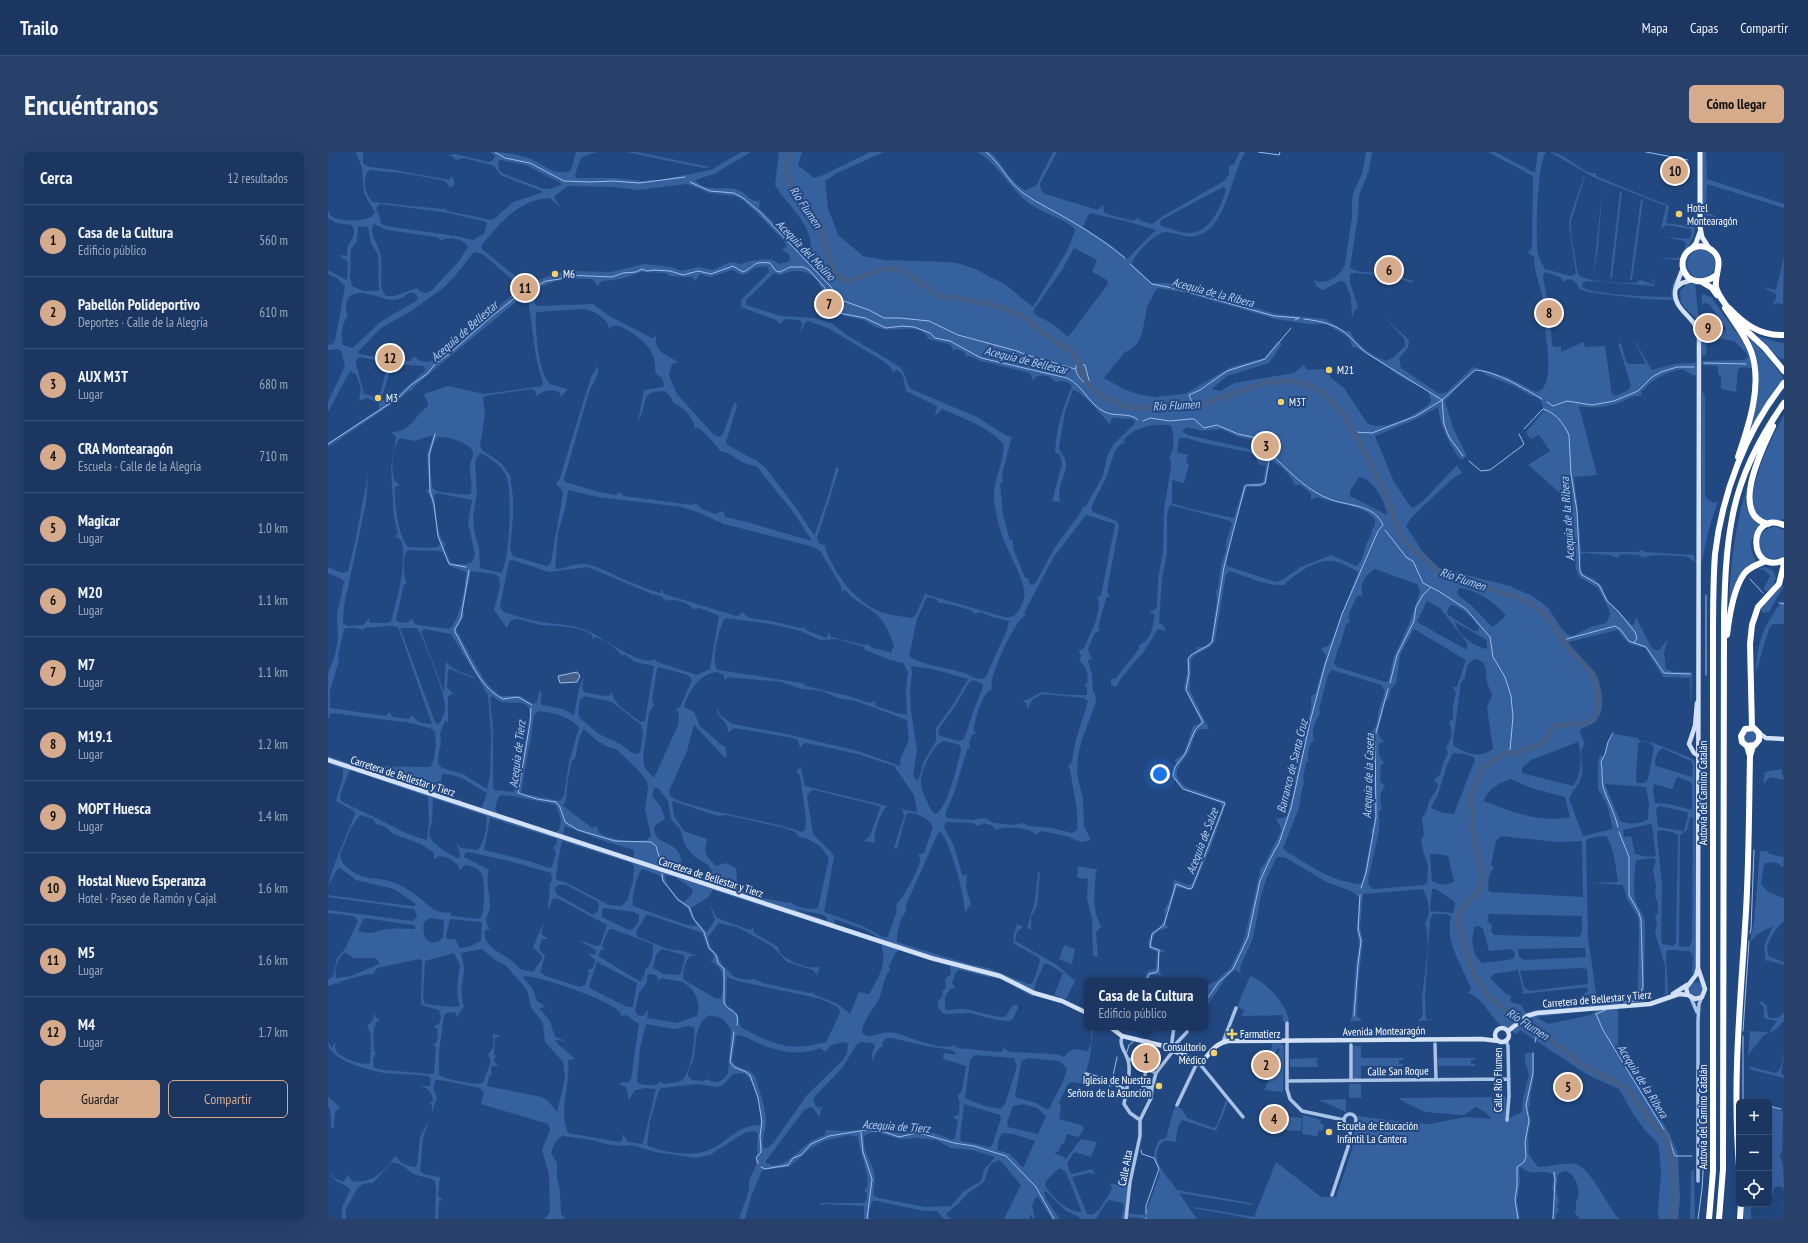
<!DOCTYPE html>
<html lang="es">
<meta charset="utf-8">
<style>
:root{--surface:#1a3661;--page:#27416a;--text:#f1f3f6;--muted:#9fabbd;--line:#385076;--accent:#d6ab8b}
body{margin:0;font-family:"PT Sans Narrow",sans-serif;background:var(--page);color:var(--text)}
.controls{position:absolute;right:12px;bottom:12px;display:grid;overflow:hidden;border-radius:6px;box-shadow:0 4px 16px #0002}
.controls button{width:36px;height:36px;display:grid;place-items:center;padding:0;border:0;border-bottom:1px solid var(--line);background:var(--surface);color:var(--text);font:20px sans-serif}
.you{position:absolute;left:832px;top:622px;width:14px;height:14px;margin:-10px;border:3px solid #fff;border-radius:50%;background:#1a73e8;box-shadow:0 0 0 6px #1a73e833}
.badge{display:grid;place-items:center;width:26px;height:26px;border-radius:50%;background:var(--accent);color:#111;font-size:13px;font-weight:700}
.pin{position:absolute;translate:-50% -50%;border:2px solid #fff;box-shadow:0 1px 4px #0006}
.popup{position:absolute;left:756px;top:826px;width:124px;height:52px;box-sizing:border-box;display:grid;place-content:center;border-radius:6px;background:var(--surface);filter:drop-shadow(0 1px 3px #0005);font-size:13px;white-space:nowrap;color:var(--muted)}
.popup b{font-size:15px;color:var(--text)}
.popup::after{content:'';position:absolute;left:50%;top:100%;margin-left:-8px;border:8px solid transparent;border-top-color:var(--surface)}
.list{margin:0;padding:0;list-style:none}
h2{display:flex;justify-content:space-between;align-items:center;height:52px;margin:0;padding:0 16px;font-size:17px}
h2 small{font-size:13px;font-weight:400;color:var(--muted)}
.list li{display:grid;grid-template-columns:26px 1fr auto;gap:12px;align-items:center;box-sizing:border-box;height:72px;padding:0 16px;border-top:1px solid var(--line)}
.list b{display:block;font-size:15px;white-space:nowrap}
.list p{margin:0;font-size:13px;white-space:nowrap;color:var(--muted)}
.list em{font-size:13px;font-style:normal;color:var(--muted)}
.actions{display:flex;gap:8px;padding:12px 16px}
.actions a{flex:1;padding:9px 0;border:1px solid var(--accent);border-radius:6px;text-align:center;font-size:14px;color:var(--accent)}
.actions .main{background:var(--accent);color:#111}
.icon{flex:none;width:22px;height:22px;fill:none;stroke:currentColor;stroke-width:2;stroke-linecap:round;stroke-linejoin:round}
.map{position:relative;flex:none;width:1456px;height:1067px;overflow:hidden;border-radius:6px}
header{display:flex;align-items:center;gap:24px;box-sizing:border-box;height:56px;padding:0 20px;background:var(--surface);border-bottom:1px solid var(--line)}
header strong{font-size:19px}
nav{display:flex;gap:22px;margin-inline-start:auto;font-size:14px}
.intro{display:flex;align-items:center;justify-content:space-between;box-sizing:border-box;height:96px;padding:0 24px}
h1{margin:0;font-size:28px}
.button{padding:10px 18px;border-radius:6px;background:var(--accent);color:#111;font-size:14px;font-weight:700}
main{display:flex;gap:24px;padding:0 24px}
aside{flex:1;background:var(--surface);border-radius:6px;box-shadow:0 4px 16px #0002}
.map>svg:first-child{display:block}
</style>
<header>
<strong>Trailo</strong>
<nav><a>Mapa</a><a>Capas</a><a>Compartir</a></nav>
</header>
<div class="intro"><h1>Encuéntranos</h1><a class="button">Cómo llegar</a></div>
<main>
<aside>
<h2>Cerca<small>12 resultados</small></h2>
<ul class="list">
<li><span class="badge">1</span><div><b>Casa de la Cultura</b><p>Edificio público</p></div><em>560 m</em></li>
<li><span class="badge">2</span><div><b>Pabellón Polideportivo</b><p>Deportes · Calle de la Alegría</p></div><em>610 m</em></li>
<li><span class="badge">3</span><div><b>AUX M3T</b><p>Lugar</p></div><em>680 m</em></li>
<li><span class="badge">4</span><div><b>CRA Montearagón</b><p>Escuela · Calle de la Alegría</p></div><em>710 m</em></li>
<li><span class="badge">5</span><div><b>Magicar</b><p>Lugar</p></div><em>1.0 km</em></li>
<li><span class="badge">6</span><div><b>M20</b><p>Lugar</p></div><em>1.1 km</em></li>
<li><span class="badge">7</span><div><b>M7</b><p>Lugar</p></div><em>1.1 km</em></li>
<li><span class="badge">8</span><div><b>M19.1</b><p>Lugar</p></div><em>1.2 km</em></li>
<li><span class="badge">9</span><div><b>MOPT Huesca</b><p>Lugar</p></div><em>1.4 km</em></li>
<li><span class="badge">10</span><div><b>Hostal Nuevo Esperanza</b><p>Hotel · Paseo de Ramón y Cajal</p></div><em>1.6 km</em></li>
<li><span class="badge">11</span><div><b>M5</b><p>Lugar</p></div><em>1.6 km</em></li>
<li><span class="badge">12</span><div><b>M4</b><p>Lugar</p></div><em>1.7 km</em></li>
</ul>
<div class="actions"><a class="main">Guardar</a><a>Compartir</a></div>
</aside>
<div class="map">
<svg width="1456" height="1067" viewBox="0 0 1456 1067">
<rect width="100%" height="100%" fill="#224881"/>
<path fill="#36619f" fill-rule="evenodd" d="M28 0H35V11L41 15 67 18 121 28 124 24 127 32 122 36 118 30 113 28 75 21 41 18C34 26 37 44 45 50L115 57 117 56 119 59 163 68 166 67 185 50 213 41 214 39 172 23 166 14 163 13 136 6 128 8 124 4H118L127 2 160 10 164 9 167 4 162 0C174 0 189 2 200 6 214 11 227 25 242 19L244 15 248 0H270C251 4 252 6 247 24L248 26H287L313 29 332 28 383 18 413 0H423L386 22 367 28C378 42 396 33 410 38 418 41 423 52 432 48L431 56 478 104C495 81 458 53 447 33L451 0H474L470 13 486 26 495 23 542 0H556L509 21 497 29 500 56 510 83 535 104 557 108 622 110 633 112 647 117 678 133 705 155 739 99 747 79 746 76C733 65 716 62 702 52 681 37 670 11 649 0H662C676 12 681 30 697 38L708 34 725 0H729L712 32 713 38 717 42 770 58 775 53 776 60 779 62 805 69 811 65V68L824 72 835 64 896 29 901 22V14L906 12 912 0H917C904 22 899 67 877 80 860 90 854 81 838 80 828 80 806 102 804 112L824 131H852L858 136 948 162 997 167 1017 179H1022C1029 194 1043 203 1058 209L1066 205 1077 194V190L1075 185 1054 163 1081 188 1080 196 1071 206 1073 216 1111 242 1119 240 1145 215 1179 225 1208 240C1229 237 1217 181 1216 167L1213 162 1215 160C1217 142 1206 124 1206 105L1199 100 1202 99 1204 94 1205 26 1203 23 1160 0H1167L1205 20H1207L1210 0H1218C1209 13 1207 86 1210 102 1212 108 1214 112 1217 117L1243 124 1248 122 1242 80 1241 68 1256 24H1257L1243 69V81L1250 123C1264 131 1291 131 1308 131L1312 128 1324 132H1325L1327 125 1326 134 1259 129 1255 131 1254 135C1265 143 1327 145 1343 145L1344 134 1347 127H1349L1345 140 1346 148 1315 147 1259 140 1252 137C1249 131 1243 123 1235 130L1232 125 1217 120 1215 124 1222 165 1224 193 1226 195H1233V200L1256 190 1257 195 1277 194 1283 236 1284 242 1288 244 1300 238 1303 233 1290 192 1293 191 1298 209 1301 212H1318L1305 186 1324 218 1346 212 1368 211V223H1364L1355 217C1337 220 1326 226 1313 240L1314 244C1305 243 1301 247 1293 250 1280 255 1265 257 1251 254L1269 323 1246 325 1250 359 1253 400H1310L1315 398 1316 400 1366 403 1367 410C1366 410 1362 407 1362 406 1356 403 1319 402 1315 406L1311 403 1293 402 1289 406 1283 403 1257 401 1253 402 1252 414 1254 421 1266 427 1274 434 1280 448 1304 473H1306L1308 465 1323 495 1327 498H1331L1340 487 1336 501 1338 517 1346 520H1364L1363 554 1362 526 1335 525 1317 496 1301 492 1289 478 1241 490 1240 491C1256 509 1276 525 1274 552 1274 558 1272 564 1268 569 1263 574 1257 574 1252 578V581L1257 592C1250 599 1255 613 1254 621 1253 632 1244 638 1241 647L1255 684 1285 677 1279 652 1270 637V611L1272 603 1276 605 1280 591 1286 582 1310 586V588L1326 591 1365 607 1367 611 1368 816 1366 821 1364 822 1365 805 1362 799 1339 798 1338 806 1340 842 1337 843V814L1327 781 1329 773 1327 764 1330 761V752L1327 744 1328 734 1325 718 1328 709 1326 706 1308 708C1307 718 1304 741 1308 750 1311 757 1316 762 1317 770L1316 843 1314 850 1292 852 1290 856V901L1306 919 1341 981 1350 1002 1352 1047 1350 1067H1331L1330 1058 1333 1021 1331 995 1329 990 1316 977 1304 960 1291 937 1260 923 1192 878 1189 882C1185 879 1173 874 1170 871 1161 862 1153 844 1140 841L1143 837 1142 834C1133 811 1117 791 1123 765L1119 762H1105L1102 768 1097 845 1098 867 1105 868 1090 869 1094 865 1095 859 1094 846 1100 796 1099 779 1097 772 1101 762 1100 749 1095 737 1035 742 1032 775 1035 789 1030 831 1029 864 1034 869H1022L1024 864 1028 812 1031 794 1029 778 1031 745 1023 739 999 730 956 705H949L939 725 933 744 925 786 912 815 913 821 907 818 898 826 877 857C877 849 881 840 879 833L887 830 902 816 912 797 917 784 933 715 936 713 953 679V676L948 667 958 665C962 653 971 626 966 614 972 605 975 591 974 580 980 573 985 554 983 544L987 542 998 504 993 497 1000 494 1004 488 1029 423 1030 420C1023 416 1012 409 1003 409 988 407 966 423 956 433 938 434 919 425 902 419L898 422 887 489C882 499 868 499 863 508L862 538 881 577H872C866 582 865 589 862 597 856 612 838 619 858 635L897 649 898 652 884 692 865 737 862 738 849 735 837 771 840 776C829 777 823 784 824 794L837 799 832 801C831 808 830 818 834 823H823L820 829H815L820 819 828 817 829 800 821 796 820 790 824 780C832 776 839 768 836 758 841 753 847 733 845 727L859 733 864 732 894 656 892 651 854 637 845 627 844 620 848 612 847 608 856 601 865 574 872 571V568L857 538 856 534 859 523 860 505 868 499 869 495H876L883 489 889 448 888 439 890 436 893 413 898 398V390L904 372 902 369 843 353 841 355 839 364V400L834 427 831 471 835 473 838 479 830 477 817 498 798 520 799 522H796L788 535 783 533V527H787L811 497V493C823 489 825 474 827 463L821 459 827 458 829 454 830 427 835 400 836 357 843 316V310L841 305C847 298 846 282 843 274L840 273C824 272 809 275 797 286L796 289 798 290 793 292 787 299 778 326 763 355 765 360 789 369 791 374 779 439 780 442 783 444 779 445 778 447 770 475 772 478 766 482 760 498 764 508 761 507 760 509 764 522 765 539 767 543 768 550 754 588 750 603 749 622 755 647 756 674 763 688 753 690 738 684 713 679 707 683 706 680C696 676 676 673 667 678L665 674 656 671 650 674 645 671 618 670 616 675 626 694 634 722 637 724 639 721 638 736 643 752 637 761C638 748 621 683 611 679L578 753V759L572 769 569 784V790L572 791 641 812 660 816 700 832H703L706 828 712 809 710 805 686 792 685 785 689 772 695 775 689 780 687 789 729 813 747 829 738 847 726 843 735 821 720 812H716L708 830 705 845 675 828 631 818 628 820 624 831 627 836 622 837 617 845V857C622 860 630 856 636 857 650 859 663 865 677 865L685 853H689L690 856 685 867 682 869 669 868 641 861 616 862 610 856V850L615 843 614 839 618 836 617 827 623 822 622 814 572 798 568 800 561 814 562 818C557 824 555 833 553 841 550 853 534 867 534 881L539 884C548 884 558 878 567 881 581 884 613 900 626 893L630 896 671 900H674L676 895 679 899 684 900 727 902 737 905 739 901 746 897 760 899 763 891V875H765L762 905 755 932 744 930 740 932 731 950 733 953 731 967 753 973 756 976 751 985 739 982 736 992H733L731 999 726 1001 736 1005 737 1008 753 987 769 990 763 1005 746 1000 739 1012 742 1021 745 1022 764 1017 767 1022 761 1021 744 1025 759 1062 764 1063 771 1058 784 1037 782 1031 795 1034 801 1030 797 1061 817 1063 832 1021C826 1004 823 1009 830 989L838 986 847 954 854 957 859 966 886 976 889 973 898 948 900 950 888 979 854 968C850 973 848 983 848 990 840 988 834 987 830 996 824 1012 841 1026 849 1038L923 1051 925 1053 851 1041 869 1067H817L806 1065 793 1067 796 1055 795 1051 782 1048 778 1051 768 1067H752L751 1065 737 1058 718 1039 716 1040 718 1047 732 1067H724L710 1045 707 1046 704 1054 707 1067H705L703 1062 701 1067H676L693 1033 672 1008 664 1011 661 1015 656 1030 639 1042 631 1051 618 1062 619 1064 623 1067H616L609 1059H596L549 1049H544L541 1060V1067H536V1054L497 1052 492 1053 494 1051H535L538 1049 539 1041 536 1038 539 1036C542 1019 531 1002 530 985L521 983 496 989 482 997 461 1015 434 1018 424 1042 417 1067H411L421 1038V1029L428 1013 430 982 427 979 419 980 408 986 382 1003 368 1006 328 1000 303 993 296 994 277 992 264 988 235 984C228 987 225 994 223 1001L229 1011V1025L232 1039 233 1062 237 1067H216L222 1061 221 1022 214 998 222 978 220 972 153 952 156 941 152 936 113 928H108C104 934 105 940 109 945L104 961V953L101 951 105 949C103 939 101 936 91 934H102L103 927 100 924C86 922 71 923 57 921 42 919 0 908 0 890L4 896 7 890C7 895 7 899 11 902 17 907 36 914 42 911L43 883 39 874 45 868 46 860 48 866 52 867C43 872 46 889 46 899L48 901 45 907 46 916 56 918 103 922 106 921 108 895 104 892H107C110 888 110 882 109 877L106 874 111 872 113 865 111 858 93 853 94 808 91 807 49 816 45 822C41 821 15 828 10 831V833L8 831 0 834V828L5 825 9 806 17 797 30 769 26 764 0 761V758L85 769 89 764 86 757 0 745V743L83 754H87L88 752 66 737 28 728 12 716 9 717 0 735 5 716 27 662 26 659 8 649 15 624V617L0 611V604L29 614 101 615 103 614C108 604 108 592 107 580L104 577 83 571 3 561 0 567V522L7 503 10 487 9 462 16 430 14 427 0 421V415L14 421 20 419 27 391 40 322 38 351 16 454 15 471 19 474 35 473 41 466 42 471H59L63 469C69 450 80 406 73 388L67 384 70 382 66 366 63 316 68 285 63 280C82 281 86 264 100 254V251L96 242 120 234 156 242 214 234 215 232 208 205 200 147 190 148C155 178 119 206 85 236V238C78 239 76 245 70 248 46 264 24 279 0 295V291L51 257V251L39 246 31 249 33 236 28 222 22 219 0 260V250L17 214 13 199 10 197 0 198V193L6 191 8 184 17 134 9 126 0 122V118L19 128 20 110 11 103 19 104C19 101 19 97 20 94 24 86 29 83 24 73L8 71 0 66V58L3 64C11 70 41 71 47 61L36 41 34 16ZM173 8 198 13 233 31V33L221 37H216L176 22 171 18 170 9ZM359 32 381 41 407 44 413 47 427 59 457 90 459 94 454 98 461 102 462 108 460 110 451 112 445 108 439 107 422 109 413 112 402 110 385 118 370 115 353 119 343 115 316 112 283 120 239 119 226 122 198 133 154 97 153 94C170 73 191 47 222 46L233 56 226 45 228 43 240 34 286 35 310 38ZM895 35 898 37C893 55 882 82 860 81 851 81 841 76 833 74L832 69 837 66ZM52 52 121 61 141 66 156 69 159 71 156 82 145 88 128 84 58 74 53 72 52 65 48 56ZM763 61 801 70 828 78 799 107 783 93 755 75 760 63ZM46 72 59 78 108 85 113 88C121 85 136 86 140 95L131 109 104 138 99 141 93 140 89 136 67 144H58C48 131 57 116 52 101 50 92 40 81 46 72ZM30 74 40 75 43 91 50 103 51 139H35L24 134 22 125 23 97 29 89ZM746 96 769 108 764 120 779 128 780 132 740 185 725 172 709 164 705 159 734 118ZM148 100 156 103 188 131 191 137 111 205C102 211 94 212 86 204L82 209 65 208 31 202 30 200 53 176 80 161 114 137 127 124 145 101ZM438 114 440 115 441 120 413 148V155L448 168 452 172 457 167 472 168 474 172 472 181 477 171 480 169 500 176 555 209 562 215 566 221 568 218 571 219 575 224 578 239 609 254 607 264 614 257C635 266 658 274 675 291 678 309 665 326 666 345 667 360 671 375 676 389 682 404 699 431 696 447 695 451 693 454 691 458 687 464 684 466 676 465L597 442 587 464 583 466C573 464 562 463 553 460 526 449 507 422 497 396L498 394 491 391 489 386 511 317 508 315 501 341 487 382 486 383 468 356 437 315 429 309 399 293 398 290 409 254 407 249 395 282 392 285 386 283 349 242 342 226 341 222 344 212 350 210C338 202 326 201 328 183L324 186 281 164 265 152 210 154 207 152 205 142C214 128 251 124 266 128L269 134 274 129 293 127 313 120 338 121 342 124 364 125 367 129 372 122 382 125 404 118 413 123 418 122 426 116ZM464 119C496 117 494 143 502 166L508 161C517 165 526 165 535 168 542 171 547 176 555 177 566 180 595 170 600 187L621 192 624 195 625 199 628 197C632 198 637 199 638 204H641L653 209 702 221 705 229 707 225C714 222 723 223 727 230 734 228 739 229 744 234 735 255 728 277 727 300L732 303 734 312 724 349 732 350C728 336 738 325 738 312 738 304 732 302 731 295L737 260 745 238C754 239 776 265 782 273L784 266 804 267 807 269 806 272 785 293 779 305 775 324 758 354 754 356 753 360 727 395 707 432 702 433 700 426H697L685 396V388H682L675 363 672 332 675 329 674 322 684 285 679 284 649 265 583 237C578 231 578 222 572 215L519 183 503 171 486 166 453 164 418 153V148L446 121 451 123ZM830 136 858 141 947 167 980 172H997L1017 183 1022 188 1024 195H1027L1061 216C1067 223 1091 234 1101 240L1103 250C1092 262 1054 281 1039 271L1016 236 1002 225V219L994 217 979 218 976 213 966 221 906 231 893 239 884 237 899 224 941 211 954 192 950 189 936 206 903 215 857 242 827 245 809 242 796 237 776 226 797 200C817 195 815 168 820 152 825 148 824 140 830 136ZM81 141H86L90 145 88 149 52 170 25 196 15 193C12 184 14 171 20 164 18 159 17 154 19 149 24 132 52 147 64 148 71 148 76 145 81 141ZM256 157C266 159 280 166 281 177L284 174C291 173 296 176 302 180 318 189 329 202 327 221L334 226 336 232 335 235 316 238 310 269C322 252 308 239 337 239L343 245 345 251C355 255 367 266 367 278L369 275C373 276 391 296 392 299 402 300 410 309 418 312 423 313 426 313 430 316L466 361 484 389 419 370 397 365 395 359 387 362 374 357 367 351 364 353 296 344 291 340 288 343 271 340 237 330 236 327 261 240 270 221V214L263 225 232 326 228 332 234 338 235 342 223 410 221 413 218 414 185 404 182 397 185 365V346L182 323 173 311 154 298 152 294 157 263 155 247 157 244 202 237 207 238 208 244C215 239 222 237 231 240L233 245 239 238H242L222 232C210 221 207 177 208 160ZM31 205 60 210 53 239 50 245 36 242 28 212V208ZM64 212 95 214 98 218 68 244 57 248H53ZM1147 217 1153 218 1158 223 1186 234 1204 244 1209 245 1213 249 1216 259 1198 280 1202 287 1211 283 1222 299 1200 313C1215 326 1234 340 1243 358L1248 417 1250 423 1253 426 1270 436 1281 457 1282 463 1278 471 1263 475 1244 484 1240 483 1233 476 1221 457 1213 450 1202 443 1182 434 1111 416 1095 400 1078 374 1083 366 1124 327 1134 321 1129 313 1095 349 1085 356 1082 354 1066 330 1047 284 1086 268 1110 255C1113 276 1120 291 1133 308L1139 304 1125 276 1117 249ZM859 275 874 279 893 277 911 285 927 288 932 293 930 299 860 283 854 279ZM105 283 99 303 101 333V337L98 338C106 346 108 379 112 392L110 395 100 396 80 395C70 385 66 349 67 335L72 333C71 333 67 329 67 329 62 321 65 292 72 286L87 289ZM110 285C119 284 139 290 144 298 147 303 143 308 142 313 141 322 145 332 143 341L140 343 112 340 105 337C102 323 99 297 110 285ZM851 286H858L875 291 921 300 927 303 930 312 938 314 935 330 916 333 906 366 863 357 844 351V328L856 331 861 312 858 311 860 303 849 300ZM153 301C164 307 175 314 179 326 184 341 182 409 173 421L152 416 151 396 146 378 145 365 149 340 147 311 149 305ZM943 309C952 312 964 324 967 333H973L983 342V348L989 345C1007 352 1035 353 1047 367V374L1044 377C1044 384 1040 387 1038 393 1035 400 1036 409 1028 414L1001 402V404L973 415 954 428 948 430 899 414C898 398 913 352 919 335H933L938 332 941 310ZM1031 325C1044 325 1059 352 1059 363L1022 344V339ZM240 338 270 345 354 355 372 361 396 372 486 395 493 400 513 434 514 440 516 438 518 439C527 449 535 452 546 460 556 468 563 483 566 495L564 497V501L545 496 540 492 536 493 503 485 501 480 498 486 478 478 477 475 472 476 443 469 421 466 414 460 410 464 405 463 336 442 334 437 332 441C320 437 309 433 297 428 283 422 270 413 254 412 245 412 236 417 227 417L230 381 238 353ZM108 341 144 348 140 371 147 402C145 415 135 413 124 411L122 409 116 396 118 392C108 386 107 354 106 343ZM758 363 787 372 773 443 769 445C776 457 761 484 756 496L753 498 750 497 753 504 751 508C758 515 761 522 759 531L756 533 759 536V543H741L713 540 701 547 694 549 698 551 700 557 704 548 714 542 756 546 760 549 747 591 744 610 740 614C744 620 743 629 745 636 748 651 750 662 749 678L744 681 724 676 701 674 694 671 686 673 665 671 657 666 644 668 619 666 617 662 626 641 639 598 642 596 641 591 644 583 648 581 646 580C645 571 655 539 664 537 659 526 688 466 698 463L696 461 725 406ZM80 398 112 399 115 400 122 414 138 420C137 434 133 468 121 477L90 473 87 472 84 467 79 471 70 470 68 467 76 432 79 431C75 424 74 404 80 398ZM185 408 221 420 260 415 324 442 333 444 338 449C346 446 361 451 365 457L372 456 391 464 382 517 369 523 329 510 328 507C314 516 276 486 262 480 247 472 230 473 214 470 201 468 188 464 175 460L172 454 181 409ZM1047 417 1086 431 1089 432 1092 440 1081 472 1065 507 1061 528 1058 530 1009 515 1006 511 1010 496 1012 494 1018 472 1022 470C1018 462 1026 452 1029 444L1035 443C1030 434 1039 421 1047 417ZM143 419 167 422 171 425 172 434 166 458 179 476C181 470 183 467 189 467 198 468 206 472 214 473 230 475 251 473 264 483V488L266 485C274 486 290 496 293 503H298L307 510 326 514 317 569 313 570C302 562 285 553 284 539L282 543 276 544 256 540 254 536 256 524 251 537 246 563 235 557 214 553 213 551V540L211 539 209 550 205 552 193 544H173L161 534 154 524 128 478 136 464 135 458ZM1131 436C1149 438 1165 449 1178 463L1170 471 1164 475 1144 454 1131 444 1129 440ZM599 445 608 447 611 451C618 450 634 456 643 458L646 462 653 460 664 465 681 469 679 478 657 526C651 529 645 525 639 522 621 515 597 515 581 504L589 467ZM1099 449 1112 456 1139 491V498L1089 470ZM1124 453C1134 455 1146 467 1151 476L1150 479H1146L1119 462 1120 456ZM397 466 443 472 473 479 492 488 509 487 536 495 537 498 562 508 575 511 580 520 578 539 579 563 568 561 548 554 547 549 542 551 520 544 478 534 474 531 390 518C382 511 391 475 397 466ZM1127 470 1159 488V496L1158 497C1145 493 1130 484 1127 470ZM62 474 70 475 104 572 93 571 83 563 81 567 65 565 61 560 58 564 2 556V538L11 509 10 504 16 477C21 475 31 475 36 479V476ZM72 476H89C96 487 116 540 117 552 117 560 115 567 110 573L107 570ZM97 477 123 482 160 543 163 583 162 625 159 637 135 622 114 616 110 612 111 599 113 592 112 581 117 569 120 570V544L125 542 119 535 120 518 122 517 147 527 146 525C137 521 121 518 118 508L116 540 93 479ZM1086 477 1138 508 1129 535H1125L1128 541 1125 554V567L1121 570C1125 577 1124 590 1118 594L1120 601 1115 611 1112 623 1106 628 1110 633C1109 640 1104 643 1102 648 1099 654 1099 661 1094 666L1096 683 1093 688 1095 699 1100 713 1099 732 1095 733 1046 737 1041 734 1040 727 1051 680V660L1054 656C1051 650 1052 639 1057 634L1052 629 1053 613 1056 611C1051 605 1049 600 1051 592L1056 589 1052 586 1050 580 1057 551 1061 545 1063 537 1068 531 1072 503ZM1146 507C1161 509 1157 519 1159 530 1160 535 1163 538 1164 543L1159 556 1165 597C1151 607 1140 602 1126 594L1125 589 1133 530 1137 526 1139 513ZM584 514 605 517 640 527 624 554 608 576V589L596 609 590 629 585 624 589 599 583 559 582 538 584 520 583 515ZM331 515 360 523 364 528 352 555 348 557 351 561 350 573 326 626 317 616 315 606 321 561 326 553 324 548 329 517ZM1004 518 1053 533 1057 540C1055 546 1053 551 1051 557 1049 564 1051 573 1044 579L1047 623 1044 628 1046 630 1047 649 1044 653C1048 660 1047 675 1042 680L1044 683 1034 731 1031 732C1000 728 986 715 959 700L955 696 971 656 974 637 976 631 975 626 978 611 981 608C978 603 981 592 986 588 983 580 987 568 992 562L991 557 1000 523ZM389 520 396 523 397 529 400 525 453 530 474 537 494 539 510 546 528 549 579 568 581 588 573 605 572 614 530 599 454 581 404 572 392 563 389 556C387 566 401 567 400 581L406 576 465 586 470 588 472 596 475 592 478 591 530 602 566 614 586 643 589 660 573 657 575 660 576 664 566 696 569 697 578 663 581 661C590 662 601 666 605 675L596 701 590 703C592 705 592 706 592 709 591 716 574 750 568 752L569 758 560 785H555L535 774 496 760 506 705 504 701 485 682 479 644 483 639 487 638 551 654 552 656 542 684 536 689 547 691C544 684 553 659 559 654L477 634 473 615 468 619 472 624 478 666 477 678 474 680C440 668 405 665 371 655 361 652 350 650 342 644L341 639 359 599 366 573 397 606 399 603 397 594 392 592 372 574 366 560 356 555C360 540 372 521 389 520ZM645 528 655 532V535L646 557 636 587 631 589 612 584 610 579 612 575 628 553 640 532ZM165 544C168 547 171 550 176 550 187 552 202 546 202 563L189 634 185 640 166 638 165 634V576L162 546ZM257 544 284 550 313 573 315 582 312 600 309 602 304 601 294 593 271 582 252 566 250 561 252 548ZM211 559C224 561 243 564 251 576L241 610 236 644 232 649 193 641 201 594C203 589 205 570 206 563ZM256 577 268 588 278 594 288 597 309 617 319 629 320 636 317 657 323 684 319 688C302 690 287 689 271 681L269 674 264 676 235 654 238 647 240 627 244 608 247 607 251 586ZM616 589 632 593 633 598C630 610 619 659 607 662 602 659 593 637 593 631 592 620 605 591 616 589ZM1313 589 1322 591 1326 595 1320 627 1316 631H1309L1308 624 1310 592ZM1250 590C1254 603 1254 623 1245 634L1194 621V616L1203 608ZM1334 596 1363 609 1365 614 1364 625 1328 614 1327 613C1327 607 1329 599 1334 596ZM1125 601 1137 602 1146 605 1147 610 1143 617 1126 662 1116 661 1103 656 1110 642 1119 613ZM23 618 100 645 101 668 99 688C81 684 66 675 50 667 37 660 25 656 13 649L12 643 21 620ZM114 622C131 621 146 634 159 641L154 655 152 656 135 651 132 647 128 649 111 642ZM1349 625 1363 630 1364 633V658L1341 652 1327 651 1325 639 1326 632 1344 637ZM1183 627 1203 636 1237 645 1242 665C1217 672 1179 659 1156 649 1159 637 1172 631 1183 627ZM1277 632 1318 635 1321 652 1320 667C1313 672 1300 673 1292 669ZM327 636H330L340 649 343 667 352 677 358 695 367 705 380 713 383 717 385 722 384 730 382 731 357 723C351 716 357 707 348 697 340 689 326 691 326 674L337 667 333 655 325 645 324 643ZM173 643 185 644 228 653 233 668 231 678 227 681 170 662 167 657 170 645ZM105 647H107L158 664C160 674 156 690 150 698L133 696 128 691 132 701 131 706H129C121 702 105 693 102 685 100 680 103 674 104 669 105 662 104 655 105 647ZM345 649 390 664 398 663 457 676 467 680 471 685 478 686 492 694 501 706 490 756C484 758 467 756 463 750L461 751 434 746 412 737 409 728 408 716 398 711 388 714C377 702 376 704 379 687L356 679 346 664 344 650ZM1331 654 1359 660 1360 664 1356 679 1330 675 1328 657ZM32 663 45 667 48 672 58 675 65 682 93 692 106 701V708L109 705C117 702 125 709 131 714V719L137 713C143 713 151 717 154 722 157 729 157 761 152 767L123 764 122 760C108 763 102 754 93 747 87 742 74 733 67 731 49 724 36 730 20 716 16 713 13 709 12 703L23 676ZM1362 665 1365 666 1364 788 1361 795 1351 794V792L1352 683 1359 678ZM162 666 229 687 228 694H225L228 701 224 715 221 716 201 709 156 698ZM1322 672 1324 673 1328 704 1320 705 1307 702 1303 684 1296 685 1295 678ZM237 674 279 690 306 698V705L304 706 237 683 235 681ZM1334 678 1345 680 1350 683 1348 791 1345 794 1334 792 1333 784 1334 734 1329 682V679ZM1173 684 1229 690 1253 689 1254 692 1255 745 1163 740 1160 738 1161 724 1164 718 1166 717 1163 712 1168 689ZM1276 684H1278C1286 695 1288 716 1290 730L1262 731 1295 733 1299 747 1310 765 1311 774 1310 836 1307 845 1304 847 1274 851 1270 850 1269 848 1260 786 1258 689 1261 686ZM234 689 303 711 306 714 305 729 299 749 293 754 281 753 237 730 228 728 230 709ZM140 700 185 710 223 721 224 728 221 733 222 735 220 757H221L224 748 229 746 279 773 272 793 268 794 250 788 268 798 267 803 260 801 267 808 265 816 260 818 261 821 257 833 252 835 218 824 212 820 217 804 211 797 214 787H220L213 782 216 769 205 795 214 804V807L205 820C202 819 198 819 195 818 191 817 187 811 183 808 174 801 153 794 157 778L162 777C153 766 163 762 162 753 162 741 157 731 161 718L136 705 137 701ZM1102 702H1110L1120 704 1126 729C1120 735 1111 732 1104 729ZM314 717 331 723 346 744 360 757 369 774 359 773 305 754C303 747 309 722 314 717ZM337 723 347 725 363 736 365 738 363 743 356 750C348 745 337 733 337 723ZM230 733H238L269 749C273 754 270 761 265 763L228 742 227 735ZM1104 737H1108L1127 750 1125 761 1102 759ZM385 738 553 792C560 811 550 827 541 842L531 840 522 862 510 852 485 842 487 840 482 841 434 831 426 827 419 828 406 825 394 812 389 802 382 794 380 785 391 771 409 775 435 789 445 795 459 810 485 818 489 824 492 814C485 820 458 808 452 801 451 800 451 797 450 795 448 793 430 784 426 781L425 775 423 778 419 777 389 766 381 751 387 768 379 780 378 779 367 767 363 756 379 746ZM276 756 306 760 311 763V769L305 777 301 778 274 765V758ZM466 757 496 763 499 766V769ZM1161 762 1254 764V781L1251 785 1166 783 1163 779 1164 773 1159 769ZM318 763H321L374 781 380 797 386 804 385 808H382C397 818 398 829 393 846L389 847 356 828C354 821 357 809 362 804H369L355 799 340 797 310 785 308 780ZM36 766 85 773 87 774V777C79 777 70 776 61 777 47 778 46 784 30 779ZM102 766 115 768 116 771 115 786C100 798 93 784 96 770ZM122 767 154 770 153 789 140 795 132 796 127 787H119L118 784ZM506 767 538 778 551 786 507 773ZM1151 774 1155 777 1161 799 1183 797 1187 801 1186 806 1180 808 1155 811C1144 804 1142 787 1147 775ZM281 777H285L324 792C327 799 323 814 317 818V822L313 829H311L270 804 273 798H276L274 793ZM1241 796H1257L1258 805 1196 808 1191 805 1190 797ZM154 797 167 808 177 813 194 832 199 838 203 855 215 871 217 890 235 910 237 926 229 960 220 949 214 945 159 934 161 925 164 922 163 920V915L170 913 165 909 168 904 166 902 167 886 173 884 164 882C167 888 166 899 160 902L163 909 155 931C148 934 118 927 111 923V900L116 864 118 861 127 860 130 866 131 861 136 855C131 839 135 832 136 817 136 812 134 806 133 801ZM333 797 356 803 357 806 353 821 351 823 336 822 325 816 328 803ZM17 800 25 806H46L50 808 51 812 23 824 8 826C6 816 10 806 17 800ZM126 801 132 813 129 837 131 854 123 855 97 852 95 846 97 809ZM269 810 309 831 305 855H299L263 837 261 834ZM1252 816 1259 817 1260 832 1201 839 1196 835 1192 819ZM1190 818 1195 839 1194 842 1259 835 1260 839 1255 843H1261L1263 851 1258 854 1208 858 1198 861 1192 852H1188L1182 849 1183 844 1177 841 1162 826 1166 822ZM322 822 328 823 331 829 334 826C340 828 350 828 356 831 367 837 374 852 369 864L349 871 319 866 320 858 315 864 309 863 307 858 311 841 319 830V823ZM197 824C214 825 282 848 292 860L293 864 298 863 311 872 303 927 301 930 290 931 298 935 301 948 307 938 318 936 328 937 315 991 313 992 300 990 295 982 294 989 291 990 240 981C230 957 243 934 240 908L247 907 229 891 227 888 238 889 227 885 222 869 211 856 218 855 209 849 205 837 195 826ZM399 825 410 829 493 847 508 854 511 857 512 861 498 890C461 900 446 893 414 876L411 871 410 862 399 853 398 850ZM1269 858 1263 863 1220 872 1208 865ZM380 864C391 863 398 868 403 878L400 921C396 928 390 932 382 929L380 927 375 929 364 928 360 924C360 917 364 912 366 905 369 890 366 874 380 864ZM318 872 347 877 360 874 366 875C368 885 363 922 354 928 350 931 341 931 335 932L333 929 330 932C324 934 314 934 309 930L312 896ZM410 883C417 884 424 888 430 891 451 900 471 904 492 896L497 900 503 893 516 890 520 892 519 901 515 908 479 943 445 991 439 996H436C432 986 439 978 438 968 437 953 431 938 427 924 422 915 407 918 404 908L408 884ZM558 886H564L598 894 624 898 629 903 616 901 615 907 638 914 634 939 629 944C633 948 631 956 631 962L625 965 630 968 627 986 625 988 606 981 590 978 576 982 545 976 518 979 498 978 497 983C493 985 489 986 485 988 473 994 454 1023 437 1010L477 957 484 955 492 965V960L495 954 490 956 488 954 485 949 487 944 514 916 529 892 533 890 545 891 547 894 544 902 545 911C546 904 548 897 555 894L554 891ZM647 903 686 906 689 914 677 952 672 957 657 954 637 946 642 908ZM700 906 731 909 739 916C736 932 727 943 721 957H718L708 951 687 945 693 910 695 908ZM414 921C428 926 434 959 432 973 409 972 398 993 378 999 360 1005 337 1000 320 994L319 992 322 969 331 938 334 936 369 932 389 935 394 934 405 922ZM636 952 672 963 673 966 664 994 661 995 633 989 632 984ZM695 952 709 956 718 964 710 982 680 975 679 970 685 954ZM546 980 573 987 591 986 608 988 623 996 644 998 667 1005 656 1018 653 1029 636 1039 623 1054 597 1055 551 1046 545 1043C546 1036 548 1027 546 1020 542 1006 535 1002 536 984L541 981ZM674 981 685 982 707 989 695 1016 682 1002 669 998 671 987ZM731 1016 738 1020 753 1058V1060C739 1060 723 1044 717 1033L718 1029Z
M298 0H309L382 15 376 16Z
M1038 0H1044L1041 19 1031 43 1030 64 1022 116C1034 123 1054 121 1066 116L1064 120 1066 123 1085 129V131L1062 124 1026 121 1022 122V130L1030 155 1026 159 1024 166 1023 145 1017 130 1012 129 995 138 988 134 986 128C998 134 1013 124 1017 112L1024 65V47L1026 39 1034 22Z
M1222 0C1237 0 1255 23 1268 21V24L1341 54 1338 71 1367 75 1366 83 1353 111 1352 108 1331 106H1352L1357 97 1358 91 1356 89 1337 85 1361 87 1364 82 1362 77 1338 73 1333 77 1338 54 1267 26Z
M1374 0H1378L1379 27 1456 52V56L1379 32 1378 57 1381 61 1392 67 1379 63 1378 64 1374 59Z
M1275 33 1270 95 1265 125Z
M1292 39 1294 40 1284 127 1282 126Z
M1313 47 1315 48 1304 128H1302Z
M1359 112a14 14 0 1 1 28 0a14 14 0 1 1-28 0Z
M1456 105 1455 152 1449 151 1444 153 1448 147V142L1435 135 1448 138Z
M1359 132H1367L1371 170 1353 151 1352 139Z
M1374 142 1383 145 1415 190 1421 200 1424 216 1414 215 1410 218 1408 240 1393 237V223H1390V214L1375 213 1374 209 1416 208 1420 205 1419 202 1406 189 1382 185 1379 187 1378 203 1374 204V187L1378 178 1386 180V178H1382V173L1387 174V171L1390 179 1393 181 1398 179V176L1382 153 1378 151 1374 153Z
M1418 183 1439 203 1456 227 1447 240 1416 294C1420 270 1428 244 1430 221 1431 207 1425 194 1418 183Z
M1430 184 1448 190 1456 191V207L1451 206Z
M1374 239 1377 244V342L1379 347 1386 351 1390 349 1382 373 1373 413Z
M1456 263V367C1392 383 1444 285 1456 263Z
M1427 312C1419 337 1408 354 1432 374 1422 386 1420 395 1428 409 1409 418 1406 433 1401 453 1403 402 1409 359 1427 312Z
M1444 375H1449L1456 378V404C1433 417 1419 383 1444 375Z
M1437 415 1445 418 1448 426 1444 436 1438 440 1436 436 1442 424 1436 418 1429 417Z
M1453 435H1455L1441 460 1435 461 1433 459V455Z
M1454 449 1456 450V472H1445L1441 477 1428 520C1429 489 1436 474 1454 449Z
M1415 585a7 7 0 1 1 14 0a7 7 0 1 1-14 0Z
M1453 617 1456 628 1442 625 1435 632 1437 620Z
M1432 699H1439L1442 702 1456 705 1455 716C1451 710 1443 709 1436 712L1433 732 1440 740 1456 746V769C1448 775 1433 796 1442 805L1456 810V813L1439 808 1438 811 1436 794 1445 774 1433 780 1422 789 1426 770Z
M750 714 771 718 768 719C767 737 763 757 773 774L768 781 770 805 765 804 764 767 759 747 760 727 749 726Z
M710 720 712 721 709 754 703 766V778L699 776 707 749Z
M736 793 747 797 744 812 731 807Z
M922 824C938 829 959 853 961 869L955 870V863L914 864 916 858 911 856 910 853Z
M1361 837a7 7 0 1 1 14 0a7 7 0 1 1-14 0Z
M1434 849 1439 854V859L1441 866H1450L1456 861V869L1447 878 1436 883 1420 903 1422 880 1416 879 1441 880 1449 869 1438 867 1436 865V855L1431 851Z
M945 891H953L956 894 955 940 936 938 942 925 938 923 939 920 941 921 952 897 950 896 947 902 942 900Z
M1025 894H1033V927H1025Z
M1456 900 1453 922 1456 923V926L1421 917 1423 915 1448 921 1452 917Z
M1199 901H1206V927L1202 943V954L1200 956 1203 969 1200 982 1201 1003 1210 1015C1223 1015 1235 1010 1247 1012 1261 1013 1281 1057 1291 1067H1252L1246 1060 1248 1059V1048L1250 1047C1252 1037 1248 1021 1237 1019L1231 1021C1228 1028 1227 1041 1231 1048L1229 1055 1231 1059 1228 1062 1227 1067H1224L1226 1041 1224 1036 1226 1027 1225 1023C1215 1015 1205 1027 1193 1015L1191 1018 1192 1029 1189 1049 1192 1067H925L865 1056 866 1055 926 1065 948 1010 993 1045H1008L1024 998 1027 976 1031 970 1030 964 1083 971 1102 972 1138 965 1164 967 1157 960 1148 955 1136 963 1097 960 1074 949 1071 946 1178 945 1177 968 1194 960 1195 946 1201 923 1197 909V902Z
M990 906V908L988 909 990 915H962V907Z
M1033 906H1075V908H1071V912H1075V914H1033Z
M1110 906H1147V907L1143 908V912H1147V914H1110Z
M1021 932H1033V946H1021Z
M0 945 12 955 7 960 6 976H3V963L0 953Z
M1018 947V960L991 948Z
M1441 953 1450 956 1455 960 1454 1000 1452 1003 1455 1013 1456 1036 1451 1034 1446 1036 1443 1052H1440Z
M975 963 993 968 992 971 996 972 994 979 991 978 989 984 974 982Z
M953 964 974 966 973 979 952 978Z
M101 968 95 986 92 1019 96 1022 112 1025 110 1044 115 1048 111 1049 110 1067H107L108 1036 107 1029C101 1025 95 1025 88 1023 80 1020 74 1009 63 1011L45 1031C31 1030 30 1036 24 1046 19 1056 17 1055 18 1067H14V1056L22 1038C16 1029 3 1032 3 1019L6 1026 16 1030 20 1023 24 1029C43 1033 58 1018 68 1003 69 1010 80 1015 87 1015L89 1013 92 985Z
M1366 1017 1367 1067H1362L1363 1020Z
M1416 1052H1423V1067H1416Z"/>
<path fill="#435f89" stroke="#9cbde9" d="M748 213H757L763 236C755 229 746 224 748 213Z
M249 520 252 524 249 530 232 531 230 524Z"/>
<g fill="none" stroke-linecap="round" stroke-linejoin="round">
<path stroke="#9cbde9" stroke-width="1" d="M167 0 177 6 202 11 236 29 263 30 286 29 311 31 357 25
M658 0C673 12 680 30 695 41 710 52 727 59 743 69 762 80 780 92 797 106
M930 0 951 3 952 0
M1318 0 1360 8
M362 30 382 39 406 41 415 46 432 60 502 134 513 148 541 158 556 166H572L601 169 630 183 689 199 699 203 747 217
M802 112 824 132 850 137 946 164 971 166
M976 167C992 169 1009 172 1022 185 1028 191 1033 197 1040 202L1114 248 1116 272 1121 285 1135 304
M967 168 971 166
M1376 211 1418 212
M1219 250 1225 254 1239 249 1264 253 1286 249 1310 239 1324 225 1333 220 1349 215H1366
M875 252 864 250 861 243 872 238 899 219 937 207 963 176
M815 269 822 266 842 269 862 267H866L876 276 889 273 910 282 929 286 936 299
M1196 277 1215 257C1227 260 1236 272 1241 283L1243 322 1249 359 1252 419 1254 423 1271 433 1279 449 1289 458 1307 480 1309 486 1306 491
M1026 280 1044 281 1088 264 1114 248 1147 218C1168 219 1195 236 1214 247
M107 282 101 303 102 339 106 352 110 384 121 412 138 415
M0 292 70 246 83 233 99 222 107 212 121 202 164 164 192 142 218 129 232 127 239 123 284 125 295 121 308 120 314 117 319 119 326 118 342 119 355 123 370 119 383 122 405 114 415 120C428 114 424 109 442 111L448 119 452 120 462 115H475L481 118 497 136 502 147 503 156 511 161 537 166 558 176 574 174 586 175 602 181 607 186 622 189 653 206 739 226C755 233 761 253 777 260 786 265 803 260 810 268
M1141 309 1153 319 1162 318 1194 294 1196 292 1191 282
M1057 378 1079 406 1085 409 1095 431 1112 440 1138 457 1162 485 1165 505 1177 525 1183 544 1185 565 1182 598
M141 418 133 466 127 477V480C140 502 150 535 175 547L190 545 204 553
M1422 427 1435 441
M1451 451 1456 452
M1235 488 1287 474 1292 477 1301 489 1318 495 1336 521 1362 522
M1378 523V443
M1062 531 1069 503 1086 469 1088 455 1095 443 1102 436
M203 556 202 571 190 641 209 647 228 650 232 655 237 670 250 678 287 689 323 690 328 694 334 715
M1285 581 1280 590 1277 602 1273 610C1275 619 1273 629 1276 638 1281 651 1287 662 1290 675
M334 722 335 729 344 740 350 748 361 755 365 766 376 780 381 796 388 803 390 811 396 817V851C401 861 412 857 409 873
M1033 736 1038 721 1048 665 1047 584 1060 537
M1422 781 1423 777 1426 698
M818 829 821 822 829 820 830 818 831 798 822 795 824 782 836 773 848 732 861 737 864 736 897 651 855 637 845 624 847 615 857 602 867 578 875 570 858 538 861 521 860 507 863 503 881 493 884 490 896 415 917 334 918 333H932L937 331 941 309 947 306
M877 850 890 831 905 817 920 785 932 729 942 707 951 691 963 656 982 570 997 513 1014 462 1050 379 1055 373C1047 353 1022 354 1004 348 981 340 965 323 947 306L941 303
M1283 851 1309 849 1315 835 1313 768 1311 761 1301 743V705L1291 680
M1278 858 1268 862 1275 878 1341 986 1346 1002 1347 1004H1364
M1026 864 1030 812 1033 789 1030 777 1032 743
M859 879 861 875
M1415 879 1421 789
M406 880 402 910 406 915 418 920 422 923 430 946 434 970 432 984 433 1000 428 1006 430 1011
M1415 884V950
M1207 890 1210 877
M799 900 801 893 805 890
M784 929 789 905
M782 932V935
M1418 949 1423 950
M1441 954 1453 957
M533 980 535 1000 544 1027 539 1067
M813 998 814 1002 826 1006 831 1017 818 1054V1062
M433 1015 437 1017 460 1013 465 1006 473 1003 483 992 501 984 538 978 557 980 571 985 588 981 595 982 626 991 646 994 678 1004 708 1035 726 1067
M818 1066V1067
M1190 1067 1187 1048 1189 1034V1015L1196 1010 1198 1005 1197 990 1201 969 1198 953 1205 921V901
M1225 1067 1227 1028 1226 1020
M1370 1067 1374 1037 1376 1004H1373"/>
<path stroke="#435f89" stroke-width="6" d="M461 0C459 11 458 22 462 33 469 49 488 61 493 75 500 91 499 126 520 129L557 117H569L583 124 609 143 662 152 694 164 718 183 745 201 750 208 754 221
M759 231 772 243 800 255 812 256 875 252 939 230 963 229 978 232 994 240 1017 263 1058 342 1070 377 1075 387 1084 397 1111 420 1176 441 1198 449 1217 462 1243 500 1264 521 1268 530 1270 541 1269 559 1265 567 1258 571 1226 574 1222 578 1218 589 1210 594 1199 596 1190 601H1177L1156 614 1149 629 1142 647 1146 665 1144 676 1155 723V731L1149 741 1133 758 1130 768 1140 808 1147 824 1159 843 1187 866 1215 879 1226 891 1237 898 1251 911 1299 936 1328 976 1335 981 1339 988 1345 1017 1347 1041 1345 1067"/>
<path stroke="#a9c3e7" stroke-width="3.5" d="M1363 846 1369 860
M959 871V937L962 947 974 959 1016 968
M794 884C790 896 801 902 801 914 802 926 798 940 796 952L802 961 812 968
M1178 888 1180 894 1181 944 1179 968
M895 890 908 856
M1107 892 1108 928
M1023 893V928
M844 896 859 880
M844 896V889L846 875
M800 907 818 911V917
M812 909 819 889
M871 911 915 965
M758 922 783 930 798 938
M959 929 1181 927
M824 936 815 934 818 917 828 921
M849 953 869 911
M1016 968a6 6 0 1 1 12 0a6 6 0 1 1-12 0Z
M1370 1029V869L1371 852 1374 845
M1004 1043 1020 995 1023 975
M798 1067 802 1030 812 984V968L823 946 824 936 828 921 845 899"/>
<path stroke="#d3e1f6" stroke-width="4.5" d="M1355 116C1352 124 1348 132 1347 140 1346 159 1368 164 1371 184L1370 816 1377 837 1374 845 1367 847 1360 843 1358 836 1368 823 1370 816
M1349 135 1354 131 1364 128
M1369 551 1367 574 1361 592 1366 601 1372 605
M1431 581 1438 586 1456 587
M0 608 603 806 672 824 706 841 734 849 759 861
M1345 842 1359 833
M782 875 794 884 844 896 845 899 855 902 870 911C882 907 881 893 900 889L1153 887 1171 889
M1167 883a7 7 0 1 1 14 0a7 7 0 1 1-14 0Z
M1180 879 1199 864 1209 861 1322 852 1351 842 1360 843"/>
<path stroke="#ebf1fd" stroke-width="5" d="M1372 0V75L1374 85 1381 96
M1363 97 1368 91 1372 80"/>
<path stroke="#fff" stroke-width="6" d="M1387 124C1376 132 1359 132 1355 116 1351 98 1373 87 1386 100 1396 110 1386 123 1388 135 1390 144 1397 151 1402 159
M1374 130 1384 136 1389 143
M1397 156C1406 170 1417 183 1423 199 1435 232 1421 273 1410 305
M1401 156C1416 172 1432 184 1456 183
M1409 170 1437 196 1456 219
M1440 372C1401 363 1434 297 1445 274
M1456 373C1418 357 1420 425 1456 408
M1399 483C1401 466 1406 436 1416 422 1421 415 1430 412 1438 409
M1424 576 1422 492 1424 473 1430 455 1451 432 1456 412
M1419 594 1427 593 1431 588V581L1426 576 1417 577 1413 584 1414 590 1419 594 1422 604
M1411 1014C1404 928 1413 844 1418 759 1421 707 1421 655 1422 604L1425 594
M1381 1067 1385 1019V485C1385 457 1385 430 1387 402 1394 342 1418 278 1456 231
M1391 1067 1395 1017 1396 461C1397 429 1398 398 1404 367 1411 326 1432 285 1456 251
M1412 1067 1413 1052"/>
</g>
<g fill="#f3d16b" stroke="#224881" stroke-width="1.5">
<circle cx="1351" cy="62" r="4"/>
<circle cx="227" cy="122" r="4"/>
<circle cx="1001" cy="218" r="4"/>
<circle cx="50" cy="246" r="4"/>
<circle cx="953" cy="250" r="4"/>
<path d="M902 876h4v4h4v4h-4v4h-4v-4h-4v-4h4z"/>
<circle cx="886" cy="901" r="4"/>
<circle cx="831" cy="934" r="4"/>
<circle cx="1001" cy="980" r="4"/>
</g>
<g text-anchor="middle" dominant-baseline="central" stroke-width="4" stroke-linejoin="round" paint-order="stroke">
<g font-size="11" fill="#fff" stroke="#224881" text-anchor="start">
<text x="1359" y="56">Hotel<tspan x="1359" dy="13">Montearagón</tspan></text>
<text x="235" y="122">M6</text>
<text x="1009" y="218">M21</text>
<text x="58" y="246">M3</text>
<text x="961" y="250">M3T</text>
<text x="912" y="882">Farmatierz</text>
<text x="878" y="895" text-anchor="end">Consultorio<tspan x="878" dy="13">Médico</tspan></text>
<text x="823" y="928" text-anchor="end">Iglesia de Nuestra<tspan x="823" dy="13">Señora de la Asunción</tspan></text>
<text x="1009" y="974">Escuela de Educación<tspan x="1009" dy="13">Infantil La Cantera</tspan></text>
</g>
<g font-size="11" fill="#fff" stroke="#224881">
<text transform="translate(75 624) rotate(18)">Carretera de Bellestar y Tierz</text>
<text transform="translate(1375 641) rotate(-90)">Autovía del Camino Catalán</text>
<text transform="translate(383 725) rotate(18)">Carretera de Bellestar y Tierz</text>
<text transform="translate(1269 847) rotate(-5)">Carretera de Bellestar y Tierz</text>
<text transform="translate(1056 879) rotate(-1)">Avenida Montearagón</text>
<text transform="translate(1070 919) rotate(-1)">Calle San Roque</text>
<text transform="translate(1170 928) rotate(-90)">Calle Río Flumen</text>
<text transform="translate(1375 965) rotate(-90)">Autovía del Camino Catalán</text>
<text transform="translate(797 1016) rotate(-79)">Calle Alta</text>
</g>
<g font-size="12" font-style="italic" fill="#b4cdef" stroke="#224881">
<text transform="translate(478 55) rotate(56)">Río Flumen</text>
<text transform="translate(478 98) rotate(46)">Acequia del Molino</text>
<text transform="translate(885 140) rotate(15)">Acequia de la Ribera</text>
<text transform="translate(136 179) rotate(-41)">Acequia de Bellestar</text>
<text transform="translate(698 208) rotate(14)">Acequia de Bellestar</text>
<text transform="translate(848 253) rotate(-3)">Río Flumen</text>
<text transform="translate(1239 367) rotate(-94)">Acequia de la Ribera</text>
<text transform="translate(1135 427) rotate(19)">Río Flumen</text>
<text transform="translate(189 602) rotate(-83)">Acequia de Tierz</text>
<text transform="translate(964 614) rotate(-76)">Barranco de Santa Cruz</text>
<text transform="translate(1040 624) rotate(-88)">Acequia de la Caseta</text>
<text transform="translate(874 689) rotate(-69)">Acequia de Salze</text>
<text transform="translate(1200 872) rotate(33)">Río Flumen</text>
<text transform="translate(1315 929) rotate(58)">Acequia de la Ribera</text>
<text transform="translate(568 974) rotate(4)">Acequia de Tierz</text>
</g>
</g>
</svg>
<div class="controls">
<button>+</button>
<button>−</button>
<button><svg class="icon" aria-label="locate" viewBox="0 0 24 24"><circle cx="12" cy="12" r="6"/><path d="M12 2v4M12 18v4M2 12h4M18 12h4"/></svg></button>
</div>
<div class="you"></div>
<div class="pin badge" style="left:818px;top:906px">1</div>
<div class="popup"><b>Casa de la Cultura</b>Edificio público</div>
<div class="pin badge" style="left:938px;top:913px">2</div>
<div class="pin badge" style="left:938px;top:294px">3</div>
<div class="pin badge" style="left:946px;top:967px">4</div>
<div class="pin badge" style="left:1240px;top:935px">5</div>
<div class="pin badge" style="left:1061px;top:118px">6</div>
<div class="pin badge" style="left:501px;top:152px">7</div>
<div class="pin badge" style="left:1221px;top:161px">8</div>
<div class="pin badge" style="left:1380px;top:176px">9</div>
<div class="pin badge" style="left:1347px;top:19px">10</div>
<div class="pin badge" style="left:197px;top:136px">11</div>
<div class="pin badge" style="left:62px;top:206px">12</div>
</div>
</main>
